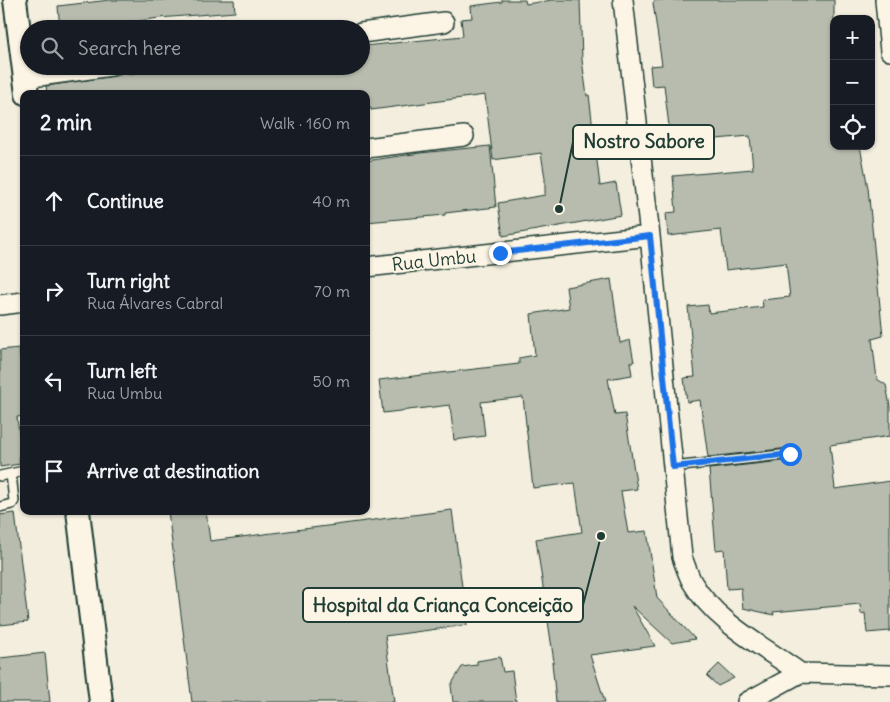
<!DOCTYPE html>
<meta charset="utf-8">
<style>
:root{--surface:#171b24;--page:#20242c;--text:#f1f3f6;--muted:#9ea1a6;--line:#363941}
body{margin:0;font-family:Delius,sans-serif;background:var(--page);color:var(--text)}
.controls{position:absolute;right:15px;top:15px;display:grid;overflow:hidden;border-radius:10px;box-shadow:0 1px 4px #0004}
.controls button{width:45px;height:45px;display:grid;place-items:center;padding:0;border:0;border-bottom:1px solid var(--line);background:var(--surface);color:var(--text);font:25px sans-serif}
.stop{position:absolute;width:15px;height:15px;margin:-11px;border:4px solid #1a73e8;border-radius:50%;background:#fff}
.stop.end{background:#1a73e8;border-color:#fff;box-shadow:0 1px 5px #0008}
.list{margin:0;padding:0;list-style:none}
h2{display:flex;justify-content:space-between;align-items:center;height:65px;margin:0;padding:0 20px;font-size:21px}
h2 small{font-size:16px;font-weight:400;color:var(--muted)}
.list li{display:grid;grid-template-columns:32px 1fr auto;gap:15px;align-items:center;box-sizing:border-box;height:90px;padding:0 20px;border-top:1px solid var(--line)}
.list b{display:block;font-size:19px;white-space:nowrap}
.list p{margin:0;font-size:16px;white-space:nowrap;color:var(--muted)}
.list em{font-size:16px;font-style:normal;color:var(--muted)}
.icon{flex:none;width:28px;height:28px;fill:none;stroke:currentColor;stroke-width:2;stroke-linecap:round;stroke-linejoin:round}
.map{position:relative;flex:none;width:890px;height:702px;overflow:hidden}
.search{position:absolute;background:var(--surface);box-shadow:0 1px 4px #0004;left:20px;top:20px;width:350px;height:55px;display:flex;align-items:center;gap:12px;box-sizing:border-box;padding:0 18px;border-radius:28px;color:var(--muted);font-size:19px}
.panel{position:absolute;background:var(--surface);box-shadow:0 1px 4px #0004;left:20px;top:90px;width:350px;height:425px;border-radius:10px}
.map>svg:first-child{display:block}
</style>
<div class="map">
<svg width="890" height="702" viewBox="0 0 890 702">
<rect width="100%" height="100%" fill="#f3eede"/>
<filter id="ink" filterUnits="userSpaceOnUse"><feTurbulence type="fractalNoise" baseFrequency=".02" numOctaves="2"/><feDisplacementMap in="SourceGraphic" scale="10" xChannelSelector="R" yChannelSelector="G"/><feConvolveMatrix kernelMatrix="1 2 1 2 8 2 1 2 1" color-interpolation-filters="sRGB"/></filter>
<g filter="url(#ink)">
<path fill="#b8bcae" stroke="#1f3d34" d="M110 0H234L235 12 159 18 86 29H60L58 6Z
M502 0H525L526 4 552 0H580L582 60 587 96 589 95 600 186 616 183 621 215 503 236 498 203 545 195V178L541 153 493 160 485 95 371 110V108H366V94H190L189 92 170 94H47L46 86 181 66H361V48L364 46 463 36 461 19 472 18 471 6 502 2Z
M655 0H834V146H860L868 188 883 336 872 339 877 379 886 385 890 406V436L830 445 835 489 890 481V631L867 633 865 613 861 614 860 604 773 612 774 615 743 608 741 588 727 589 724 549 716 550 709 469 791 460 795 457 796 453 789 448 708 457 700 400 687 402 684 378 695 377 688 307 708 305 709 313 763 307 762 300 790 297 786 263 726 270 721 230 668 236 666 213 676 212 673 176 753 169 750 136 671 143 664 85 652 86 650 66 662 65 653 3Z
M490 146 496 207 445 213V215L366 222V161L420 153Z
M611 279 620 343 630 340 634 362H630L632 375 608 379 615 415 625 414 637 489 621 491 628 533 647 531 657 598 695 639 672 643 632 606 655 646 590 655 605 702H556L552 662H554L536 539 582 532 575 483 533 488 523 397 481 402 485 436 454 440 450 405 383 413 379 380 519 364V358L535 355 531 314 569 308 566 287Z
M19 348 24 390V416L17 417 22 455H19L20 464 0 467V350Z
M452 510 467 625 385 636 394 702H192L168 511H206L210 541Z
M15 513 28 622 0 625V515Z
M45 653 50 702H0V658Z
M500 657 503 672 512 671 516 702H453L451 685 462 667 477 665V661Z
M719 664 734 678 718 686 707 676Z"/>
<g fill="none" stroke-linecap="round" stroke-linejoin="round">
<defs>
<path id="service" d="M673 467 790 454
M0 476 24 471
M0 507 12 504 14 501 11 474"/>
<path id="minor" d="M623 0 650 236 682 557C685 565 688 574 692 582 716 623 763 646 800 673
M885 0 890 51
M361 33 444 22
M25 78 111 66
M366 148 464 136
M366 267 650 236
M0 305 24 302
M800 673 890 675
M747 702 800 673"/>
<path id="tertiary" d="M15 0 27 94
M78 511 101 702"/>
</defs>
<use href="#service" stroke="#1f3d34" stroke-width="12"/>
<use href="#minor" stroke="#1f3d34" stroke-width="22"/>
<use href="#tertiary" stroke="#1f3d34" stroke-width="26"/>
<use href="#service" stroke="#fcf5e5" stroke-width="9"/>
<use href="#minor" stroke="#fcf5e5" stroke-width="19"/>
<use href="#tertiary" stroke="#fcf5e5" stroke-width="22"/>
</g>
</g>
<g fill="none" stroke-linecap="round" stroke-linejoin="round" filter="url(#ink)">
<path stroke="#1a73e8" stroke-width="6" d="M500 253 650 236 673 467 790 454"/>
</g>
<g text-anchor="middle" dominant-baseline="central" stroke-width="4" stroke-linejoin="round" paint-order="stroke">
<g font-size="18" fill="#1f3d34" stroke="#fcf5e5">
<text transform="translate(434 260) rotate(-6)">Rua Umbu</text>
</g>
</g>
<path fill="none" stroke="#1f3d34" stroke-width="2" d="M559 209L573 142M601 536L583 605"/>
<g fill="#1f3d34" stroke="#fcf5e5" stroke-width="2">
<circle cx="559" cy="209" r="5"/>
<circle cx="601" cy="536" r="5"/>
</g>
<g fill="#fcf5e5" stroke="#1f3d34" stroke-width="2">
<rect x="573" y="125" width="141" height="34" rx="5"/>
<rect x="303" y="588" width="280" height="34" rx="5"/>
</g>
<g font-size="19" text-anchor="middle" font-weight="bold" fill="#1f3d34">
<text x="644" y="148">Nostro Sabore</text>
<text x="443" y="612">Hospital da Criança Conceição</text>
</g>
</svg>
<div class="controls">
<button>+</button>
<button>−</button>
<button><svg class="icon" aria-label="locate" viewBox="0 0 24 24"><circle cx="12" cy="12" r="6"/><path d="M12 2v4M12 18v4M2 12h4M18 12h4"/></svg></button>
</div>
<div class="stop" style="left:790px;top:454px"></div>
<div class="stop end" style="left:500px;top:253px"></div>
<div class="search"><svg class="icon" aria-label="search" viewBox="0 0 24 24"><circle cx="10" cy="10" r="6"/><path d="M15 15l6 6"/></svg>Search here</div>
<section class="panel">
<h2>2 min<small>Walk · 160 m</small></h2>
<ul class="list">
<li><svg class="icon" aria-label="ahead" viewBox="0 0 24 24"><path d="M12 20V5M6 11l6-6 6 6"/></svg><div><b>Continue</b></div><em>40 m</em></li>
<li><svg class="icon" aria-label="right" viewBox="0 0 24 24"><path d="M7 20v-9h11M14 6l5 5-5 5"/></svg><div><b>Turn right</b><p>Rua Álvares Cabral</p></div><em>70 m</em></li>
<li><svg class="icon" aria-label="left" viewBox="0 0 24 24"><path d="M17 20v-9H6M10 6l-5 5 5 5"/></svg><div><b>Turn left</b><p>Rua Umbu</p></div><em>50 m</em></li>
<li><svg class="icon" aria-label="arrive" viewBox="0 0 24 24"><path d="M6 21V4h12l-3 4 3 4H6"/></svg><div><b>Arrive at destination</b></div></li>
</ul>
</section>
</div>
